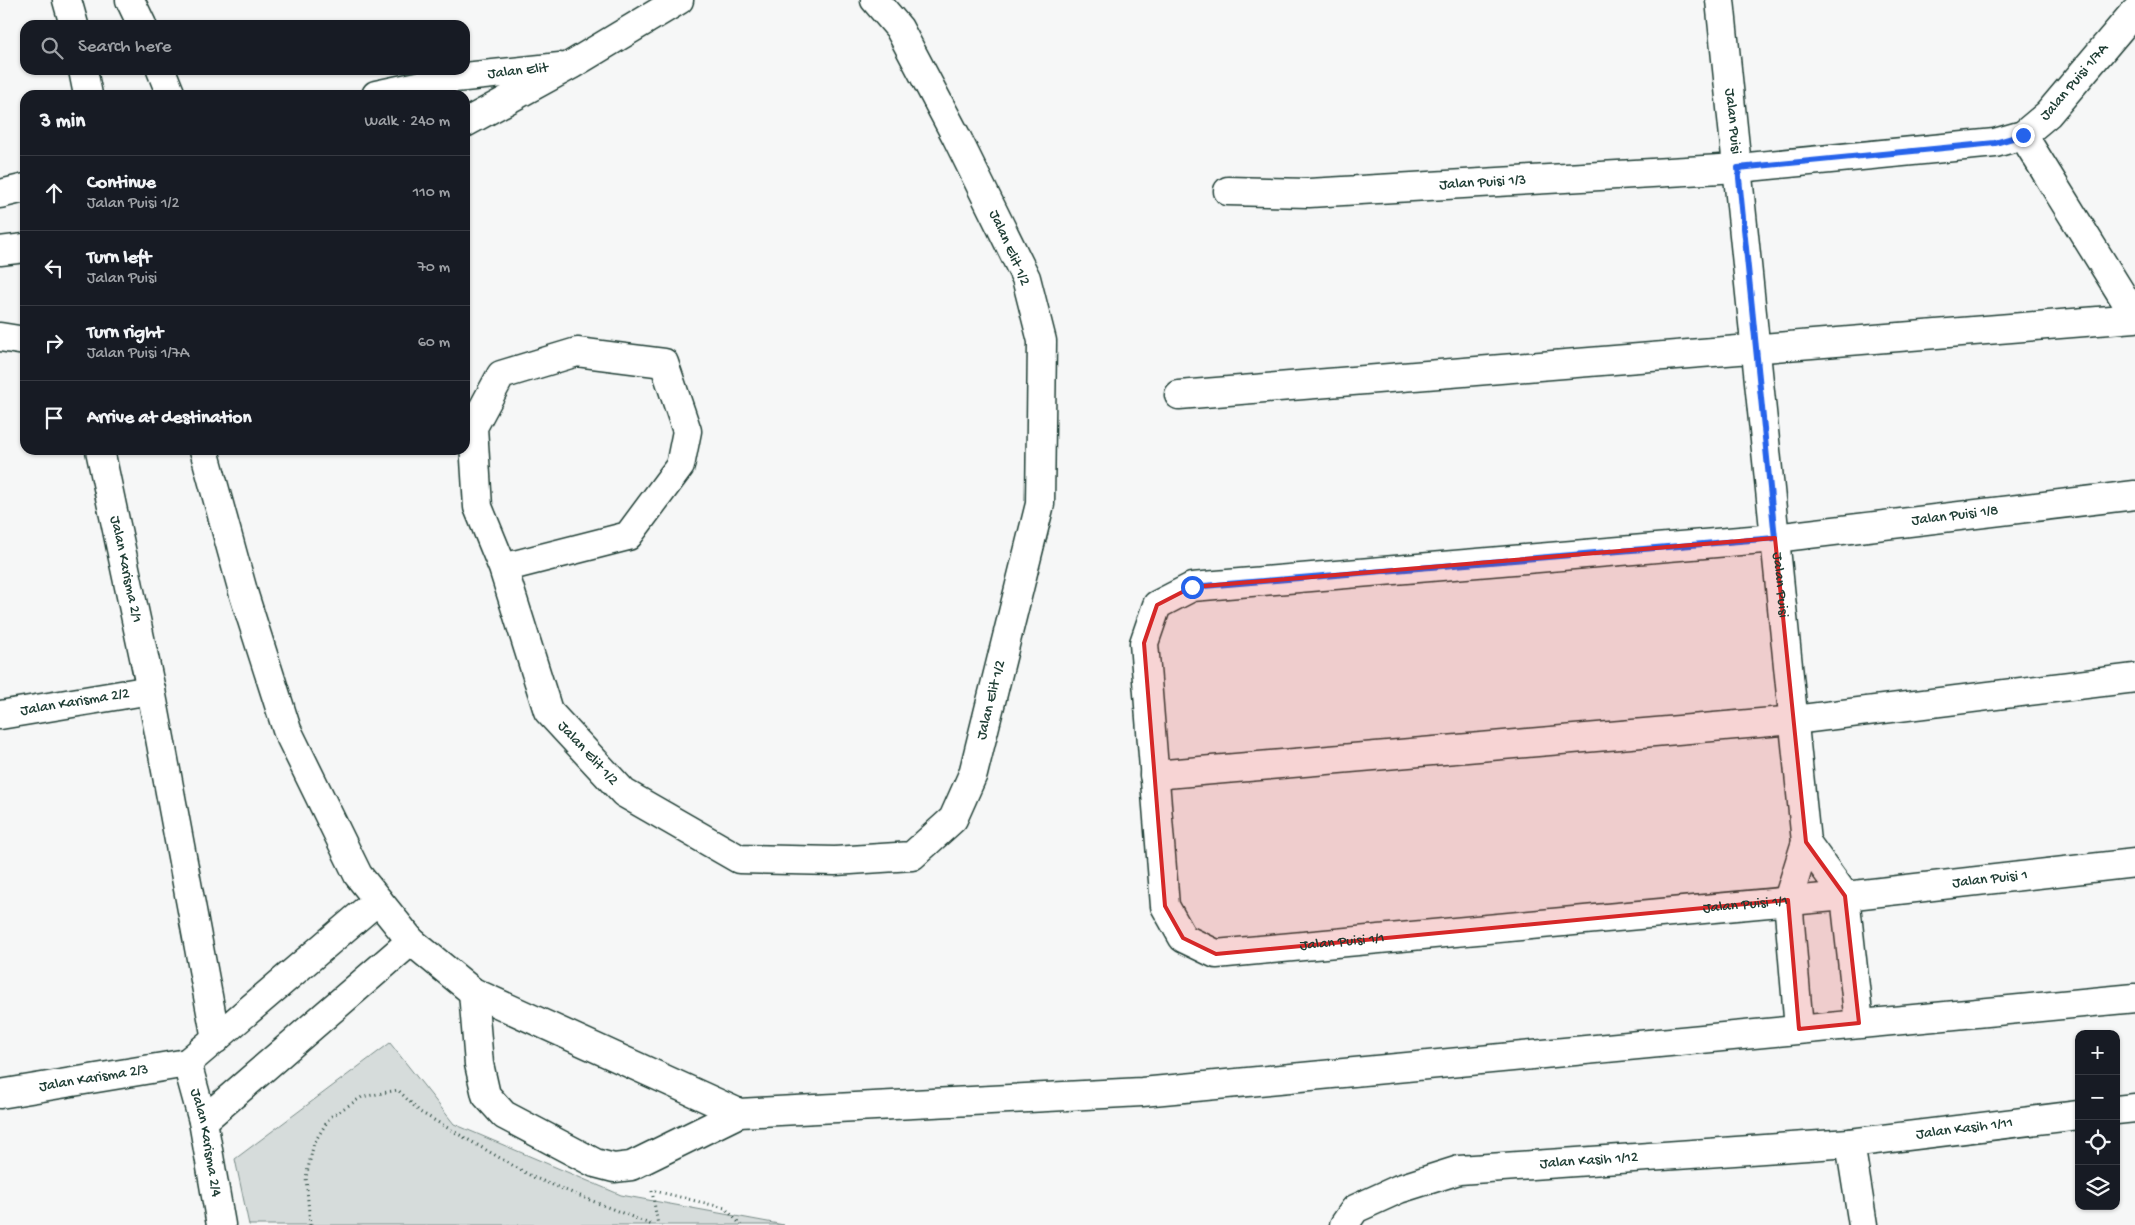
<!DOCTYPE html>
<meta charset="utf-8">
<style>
:root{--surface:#171b24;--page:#20242c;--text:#f1f3f6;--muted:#9ea1a6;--line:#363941}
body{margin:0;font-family:"Gochi Hand",sans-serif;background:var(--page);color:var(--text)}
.controls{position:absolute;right:15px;bottom:15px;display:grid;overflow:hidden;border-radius:10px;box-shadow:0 1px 4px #0004}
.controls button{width:45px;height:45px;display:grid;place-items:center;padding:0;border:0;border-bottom:1px solid var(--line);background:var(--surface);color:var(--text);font:25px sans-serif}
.stop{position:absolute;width:15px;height:15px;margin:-11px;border:4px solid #2563eb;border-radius:50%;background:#fff}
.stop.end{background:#2563eb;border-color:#fff;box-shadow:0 1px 5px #0008}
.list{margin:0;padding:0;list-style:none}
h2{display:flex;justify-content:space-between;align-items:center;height:65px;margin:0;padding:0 20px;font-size:21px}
h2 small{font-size:16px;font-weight:400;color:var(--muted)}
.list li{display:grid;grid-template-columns:32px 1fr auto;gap:15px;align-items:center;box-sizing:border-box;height:75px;padding:0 20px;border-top:1px solid var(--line)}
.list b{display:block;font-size:19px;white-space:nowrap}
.list p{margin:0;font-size:16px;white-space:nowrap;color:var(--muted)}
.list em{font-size:16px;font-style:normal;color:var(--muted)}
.icon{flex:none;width:28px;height:28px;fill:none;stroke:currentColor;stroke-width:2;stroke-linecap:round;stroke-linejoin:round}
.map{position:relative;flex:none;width:2135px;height:1225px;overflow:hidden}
.search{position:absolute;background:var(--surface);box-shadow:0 1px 4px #0004;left:20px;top:20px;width:450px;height:55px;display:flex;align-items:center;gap:12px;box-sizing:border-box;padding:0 18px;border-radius:15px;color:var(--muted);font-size:19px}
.panel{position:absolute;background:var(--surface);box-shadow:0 1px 4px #0004;left:20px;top:90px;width:450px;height:365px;border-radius:15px}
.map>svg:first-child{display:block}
</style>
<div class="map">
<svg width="2135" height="1225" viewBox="0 0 2135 1225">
<rect width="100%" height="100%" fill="#f6f7f7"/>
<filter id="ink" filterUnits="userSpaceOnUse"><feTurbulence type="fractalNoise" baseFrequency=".02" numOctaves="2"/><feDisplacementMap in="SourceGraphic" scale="10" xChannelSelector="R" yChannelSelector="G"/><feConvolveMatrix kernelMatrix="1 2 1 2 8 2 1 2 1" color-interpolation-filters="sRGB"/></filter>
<g filter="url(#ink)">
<path fill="#d6dcdb" stroke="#7a8c88" d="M390 1043 454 1124 621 1195 784 1225H249L235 1159Z"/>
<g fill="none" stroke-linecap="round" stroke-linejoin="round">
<defs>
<g id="minor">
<path d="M67 0 74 25"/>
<path d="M130 0 142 25"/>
<path id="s1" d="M1720 0 1806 842 1788 900 1799 1029"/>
<path d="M83 70 88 95"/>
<path d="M161 70 171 95"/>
<path id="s2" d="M376 95 455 78 560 67"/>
<path d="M465 123 571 65 679 0"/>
<path d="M2023 135 2135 316"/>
<path id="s3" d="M1228 191 1309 193 1738 168 1995 143 2023 135 2048 114 2135 11"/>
<path d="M0 194 25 188"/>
<path d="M0 251 25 248"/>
<path d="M0 337 25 341"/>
<path d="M1179 395 2135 318"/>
<path id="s4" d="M100 450 151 690 216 1039"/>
<path d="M204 450 244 595 287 730 358 875 378 900 411 941 473 992 739 1113 1142 1092 2135 998"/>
<path id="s5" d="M2135 495 1775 538 1192 587 1157 605 1144 643 1165 906 1183 938 1216 954 1845 896 2135 863"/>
<path id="s6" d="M503 568 628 536 680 466 687 431 664 363 577 352 501 375 473 427 478 507 503 568 548 711 624 793 739 859 835 861 912 856 953 819 973 774 1040 504 1042 341 1026 278 956 136 899 28 875 0"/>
<path id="s7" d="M0 715 151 690"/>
<path d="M1154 775 1794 720 2135 678"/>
<path d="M1806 842 1845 896 1859 1023"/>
<path d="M473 992 479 1064 486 1095 504 1115 595 1163 614 1168 631 1166 739 1113"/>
<path d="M187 1063 378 900"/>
<path id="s8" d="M187 1063 203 1121 221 1225"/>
<path id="s9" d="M0 1094 187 1063"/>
<path d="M2116 1110 2135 1108"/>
<path d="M203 1121 411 941"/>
<path d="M1850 1143 1863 1225"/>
<path id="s10" d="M1344 1225 1355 1209 1399 1189 1459 1170 1850 1143 2079 1115"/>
</g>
</defs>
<use href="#minor" stroke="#1f3d34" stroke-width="31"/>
<path stroke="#1f3d34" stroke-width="3" stroke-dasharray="1 4" stroke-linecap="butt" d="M652 1191 658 1225
M655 1191 725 1208 741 1225
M310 1225 306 1177 314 1143 330 1117 362 1097 398 1090 420 1112 533 1177 652 1225"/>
<use href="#minor" stroke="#fff" stroke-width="28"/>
</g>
</g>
<g fill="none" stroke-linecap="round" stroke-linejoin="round" filter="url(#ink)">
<path stroke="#2563eb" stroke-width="6" d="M1192 587 1775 538 1738 168 1995 143 2023 135"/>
</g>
<path fill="#d62828" fill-opacity="0.2" stroke="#d62828" stroke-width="4" stroke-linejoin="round" d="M1775 538 1806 842 1845 896 1859 1023 1799 1029 1788 900 1216 954 1183 938 1165 906 1144 643 1157 605 1192 587Z"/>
<g text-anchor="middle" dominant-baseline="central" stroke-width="4" stroke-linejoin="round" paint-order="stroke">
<g font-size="15" fill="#1f3d34" stroke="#fff">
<text stroke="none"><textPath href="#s2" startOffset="144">Jalan Elit</textPath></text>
<text stroke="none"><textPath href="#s3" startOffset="872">Jalan Puisi 1/7A</textPath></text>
<text stroke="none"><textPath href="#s1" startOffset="122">Jalan Puisi</textPath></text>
<text stroke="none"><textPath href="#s3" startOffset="255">Jalan Puisi 1/3</textPath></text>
<text transform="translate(1009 248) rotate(66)">Jalan Elit 1/2</text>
<text transform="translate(1955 516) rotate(-7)">Jalan Puisi 1/8</text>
<text stroke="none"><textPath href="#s4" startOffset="122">Jalan Karisma 2/1</textPath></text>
<text stroke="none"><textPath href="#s1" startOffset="588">Jalan Puisi</textPath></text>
<text stroke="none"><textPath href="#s6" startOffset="1444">Jalan Elit 1/2</textPath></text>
<text stroke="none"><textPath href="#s7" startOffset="76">Jalan Karisma 2/2</textPath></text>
<text stroke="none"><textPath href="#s6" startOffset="904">Jalan Elit 1/2</textPath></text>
<text stroke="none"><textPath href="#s5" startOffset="2142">Jalan Puisi 1</textPath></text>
<text stroke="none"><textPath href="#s5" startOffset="1896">Jalan Puisi 1/1</textPath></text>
<text stroke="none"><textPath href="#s5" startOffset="1491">Jalan Puisi 1/1</textPath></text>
<text stroke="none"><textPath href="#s9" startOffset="95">Jalan Karisma 2/3</textPath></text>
<text stroke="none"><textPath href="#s10" startOffset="638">Jalan Kasih 1/11</textPath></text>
<text stroke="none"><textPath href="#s8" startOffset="82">Jalan Karisma 2/4</textPath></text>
<text stroke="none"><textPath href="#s10" startOffset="261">Jalan Kasih 1/12</textPath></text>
</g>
</g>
</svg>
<div class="controls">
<button>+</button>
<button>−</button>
<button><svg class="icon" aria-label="locate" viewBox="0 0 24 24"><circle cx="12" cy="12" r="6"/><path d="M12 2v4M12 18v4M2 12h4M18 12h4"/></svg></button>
<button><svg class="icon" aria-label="layers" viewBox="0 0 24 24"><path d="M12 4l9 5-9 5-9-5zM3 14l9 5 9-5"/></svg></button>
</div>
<div class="stop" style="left:1192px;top:587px"></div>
<div class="stop end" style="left:2023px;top:135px"></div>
<div class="search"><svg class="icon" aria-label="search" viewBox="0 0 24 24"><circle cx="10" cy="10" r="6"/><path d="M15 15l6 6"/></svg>Search here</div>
<section class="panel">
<h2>3 min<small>Walk · 240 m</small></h2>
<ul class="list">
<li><svg class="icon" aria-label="ahead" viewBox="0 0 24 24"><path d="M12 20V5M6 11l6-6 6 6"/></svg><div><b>Continue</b><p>Jalan Puisi 1/2</p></div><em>110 m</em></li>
<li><svg class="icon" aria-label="left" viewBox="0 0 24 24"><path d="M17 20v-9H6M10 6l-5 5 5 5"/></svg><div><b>Turn left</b><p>Jalan Puisi</p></div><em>70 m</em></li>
<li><svg class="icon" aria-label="right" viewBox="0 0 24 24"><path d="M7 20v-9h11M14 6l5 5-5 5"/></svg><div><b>Turn right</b><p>Jalan Puisi 1/7A</p></div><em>60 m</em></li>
<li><svg class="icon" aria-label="arrive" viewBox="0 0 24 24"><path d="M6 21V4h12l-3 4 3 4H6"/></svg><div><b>Arrive at destination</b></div></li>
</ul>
</section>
</div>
